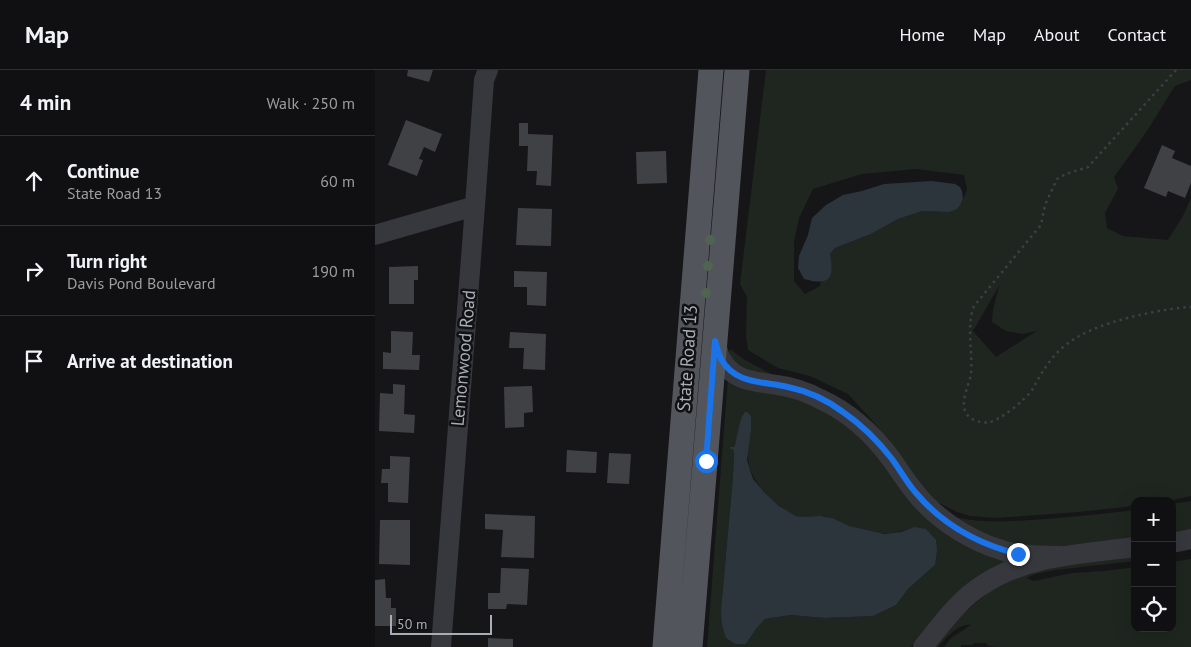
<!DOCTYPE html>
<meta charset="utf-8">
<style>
:root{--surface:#101012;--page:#19191b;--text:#f1f3f6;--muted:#9c9d9f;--line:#303032}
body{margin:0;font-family:"PT Sans",sans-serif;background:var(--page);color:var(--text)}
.controls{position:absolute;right:15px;bottom:15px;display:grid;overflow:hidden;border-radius:10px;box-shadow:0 5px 20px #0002}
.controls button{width:45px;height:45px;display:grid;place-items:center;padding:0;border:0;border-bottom:1px solid var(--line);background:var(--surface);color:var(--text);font:25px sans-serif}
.scale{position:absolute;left:15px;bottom:12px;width:102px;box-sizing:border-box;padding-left:5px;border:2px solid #a8adb8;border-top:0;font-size:14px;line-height:18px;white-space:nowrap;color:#a8adb8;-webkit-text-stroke:4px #111113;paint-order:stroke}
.stop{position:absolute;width:15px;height:15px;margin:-11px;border:4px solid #1a73e8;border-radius:50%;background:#fff}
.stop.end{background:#1a73e8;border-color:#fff;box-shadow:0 1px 5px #0008}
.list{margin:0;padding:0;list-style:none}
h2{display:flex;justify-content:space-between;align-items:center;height:65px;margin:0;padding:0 20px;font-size:21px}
h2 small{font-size:16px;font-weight:400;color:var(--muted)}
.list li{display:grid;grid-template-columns:32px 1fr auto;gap:15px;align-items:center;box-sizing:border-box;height:90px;padding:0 20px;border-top:1px solid var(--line)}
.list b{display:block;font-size:19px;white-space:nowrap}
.list p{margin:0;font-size:16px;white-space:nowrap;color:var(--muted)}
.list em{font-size:16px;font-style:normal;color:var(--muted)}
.icon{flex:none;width:28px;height:28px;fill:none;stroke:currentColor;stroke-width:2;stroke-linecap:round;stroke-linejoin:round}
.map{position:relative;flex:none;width:816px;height:577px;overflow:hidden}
header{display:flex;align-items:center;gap:30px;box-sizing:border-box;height:70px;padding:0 25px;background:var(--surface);border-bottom:1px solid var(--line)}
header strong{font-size:24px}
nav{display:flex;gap:28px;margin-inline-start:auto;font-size:18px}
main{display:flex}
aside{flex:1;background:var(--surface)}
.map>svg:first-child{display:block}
</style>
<header>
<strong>Map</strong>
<nav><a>Home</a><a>Map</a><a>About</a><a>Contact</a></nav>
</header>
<main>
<aside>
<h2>4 min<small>Walk · 250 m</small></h2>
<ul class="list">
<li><svg class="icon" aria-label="ahead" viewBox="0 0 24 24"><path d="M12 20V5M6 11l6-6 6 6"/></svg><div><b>Continue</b><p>State Road 13</p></div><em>60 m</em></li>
<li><svg class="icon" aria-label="right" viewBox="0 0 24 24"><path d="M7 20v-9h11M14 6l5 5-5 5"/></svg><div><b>Turn right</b><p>Davis Pond Boulevard</p></div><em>190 m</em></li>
<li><svg class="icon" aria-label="arrive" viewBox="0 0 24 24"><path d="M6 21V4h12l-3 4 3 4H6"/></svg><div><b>Arrive at destination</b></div></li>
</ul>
</aside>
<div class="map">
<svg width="816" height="577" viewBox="0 0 816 577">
<rect width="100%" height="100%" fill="#161618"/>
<path fill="#1e261f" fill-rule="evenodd" d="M391 0H816V10L800 16 772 61 739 107 743 119 730 143 732 158 748 166 793 170 809 144 816 128V426L794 431H760V435L750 437 703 442 622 448 595 446 582 442 558 430 523 388 503 357 473 324 435 306 403 298 373 280 371 265 372 227 365 214ZM541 99 589 105 592 120 586 134 574 142 547 141 523 149 496 164 460 178 455 184 456 193 454 208 446 212 445 216 430 224 419 211V172L424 148 438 119 487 104ZM624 216 618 240 617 252 631 261 647 264 662 261 621 287 598 261Z
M355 279 370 290 400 306 380 305 354 290Z
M353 307 409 321 468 351 494 376 631 490 630 493 551 558 536 577H332ZM368 343 376 346C376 351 376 357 376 362 375 371 372 379 373 388 374 411 400 437 420 445 431 450 446 444 458 448 464 450 469 454 475 457 497 465 518 466 539 457L560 495 533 519 521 535 498 546 450 548 416 545 390 549 381 559 371 574H360L351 568 346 540 358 407 359 385 358 379 362 371 365 352 367 350Z
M816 431V461L797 464V434Z
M760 440V470L673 479 618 472 579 447C610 454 640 451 671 449 701 446 730 444 760 440Z
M760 485V491L680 500 661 504 651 508 659 511 697 503 730 501 760 497V558H797V492L816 489V577H624L613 576 611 573H599L597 575H586V577H569L576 568 596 555C583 553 571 568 563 577H558L582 549 623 514 658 499Z"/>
<path fill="#2c353c" d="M557 111 580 114 585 117 587 121 588 129 586 134 582 139 574 142 547 141 523 149 496 164 460 178 455 184C460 209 454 216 429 209L423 198 424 186 433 165 437 148 451 135 468 125 487 121 509 114Z
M370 342H372L376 346V361L372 390 378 409 390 423 404 436 421 446 429 447 445 446 458 448 474 456 509 464 526 462 539 457 551 459 561 470 562 480 560 495 533 519 521 535 498 546 450 548 416 545 390 549 381 559 371 574H360L351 568 347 555 346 540 358 407 359 385 358 379H355V377H359L360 375 365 352C367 349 367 344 370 342Z"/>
<path fill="#404145" d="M33 0H58L54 12 32 6Z
M31 50 67 64 60 82 49 77 44 89 48 90 42 106 13 95Z
M144 53H153V64L178 65 176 116 161 115 162 101H152L153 76H144Z
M787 75 800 81 797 88 816 96V113L810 128 793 121 791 127 769 118Z
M291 81 292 113 262 114 261 82Z
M143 138 177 139 176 176 141 175Z
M43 196V210H39V234H14V197Z
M139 201 172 202 171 236 152 235V217H139Z
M16 261 38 262 37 285H45L44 300 8 299V282L16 283Z
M135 262 171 264 170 300 148 299 149 278H134Z
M18 314 30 315 29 344 40 345 39 363 4 361 5 323 18 324Z
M157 316 158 342 149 343V357L130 358 129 317Z
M192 380 222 382 221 403 191 402Z
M234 383 256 384 254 414 232 413Z
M15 386 35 387 33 433 13 432V413H6L7 399H15Z
M110 444 160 446 159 488 126 487 128 460 110 459Z
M5 450H35V495L4 494Z
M126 498 154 499 152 535 132 534 131 539H113V523H125Z
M10 509 11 528H16V538H21V556H0V510Z
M113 568 138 569V577H113Z"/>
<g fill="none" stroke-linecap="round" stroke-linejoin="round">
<path stroke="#3d3f44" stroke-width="2.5" stroke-dasharray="2.5 4" stroke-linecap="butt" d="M801 0 713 97 691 104 682 109 670 135 666 155 599 236C591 257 598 281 596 304 594 315 586 329 590 341 593 350 607 354 615 352 627 349 650 330 657 320 664 308 670 296 680 285 701 262 730 254 760 246 778 242 797 238 816 237"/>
<path stroke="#37383d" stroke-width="20" d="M0 165 100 136
M339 271C342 277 343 283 346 289 359 312 379 311 402 315 417 317 432 322 445 329 474 342 498 364 517 390 524 400 531 411 539 421 563 452 605 478 644 484 658 486 672 486 686 486
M797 473 816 469
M66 577 100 136 109 10 113 0
M548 577C566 555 584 529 609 514 654 485 708 484 760 477"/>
<path stroke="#53555c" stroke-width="25" d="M290 577 336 0
M315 577 362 0"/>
</g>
<g fill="#506452">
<circle cx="335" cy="170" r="5"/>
<circle cx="333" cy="196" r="5"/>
<circle cx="331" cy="223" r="5"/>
</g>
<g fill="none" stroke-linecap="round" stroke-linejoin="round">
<path stroke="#1a73e8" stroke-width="6" d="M331 391 340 271C342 277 343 283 346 289 361 315 388 311 413 317 432 321 452 330 468 342 487 355 503 371 517 389 525 400 532 413 541 423 568 455 603 474 643 484"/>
</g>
<g text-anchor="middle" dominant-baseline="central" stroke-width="5" stroke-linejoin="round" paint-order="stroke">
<g font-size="18" fill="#a8adb8" stroke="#111113">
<text transform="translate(88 288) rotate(-85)">Lemonwood Road</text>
<text transform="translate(312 288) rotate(-86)">State Road 13</text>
</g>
</g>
</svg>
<div class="controls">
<button>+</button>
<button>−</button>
<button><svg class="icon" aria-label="locate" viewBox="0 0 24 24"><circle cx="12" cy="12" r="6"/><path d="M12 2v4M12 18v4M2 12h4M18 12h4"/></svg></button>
</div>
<div class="scale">50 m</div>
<div class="stop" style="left:331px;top:391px"></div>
<div class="stop end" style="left:643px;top:484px"></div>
</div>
</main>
